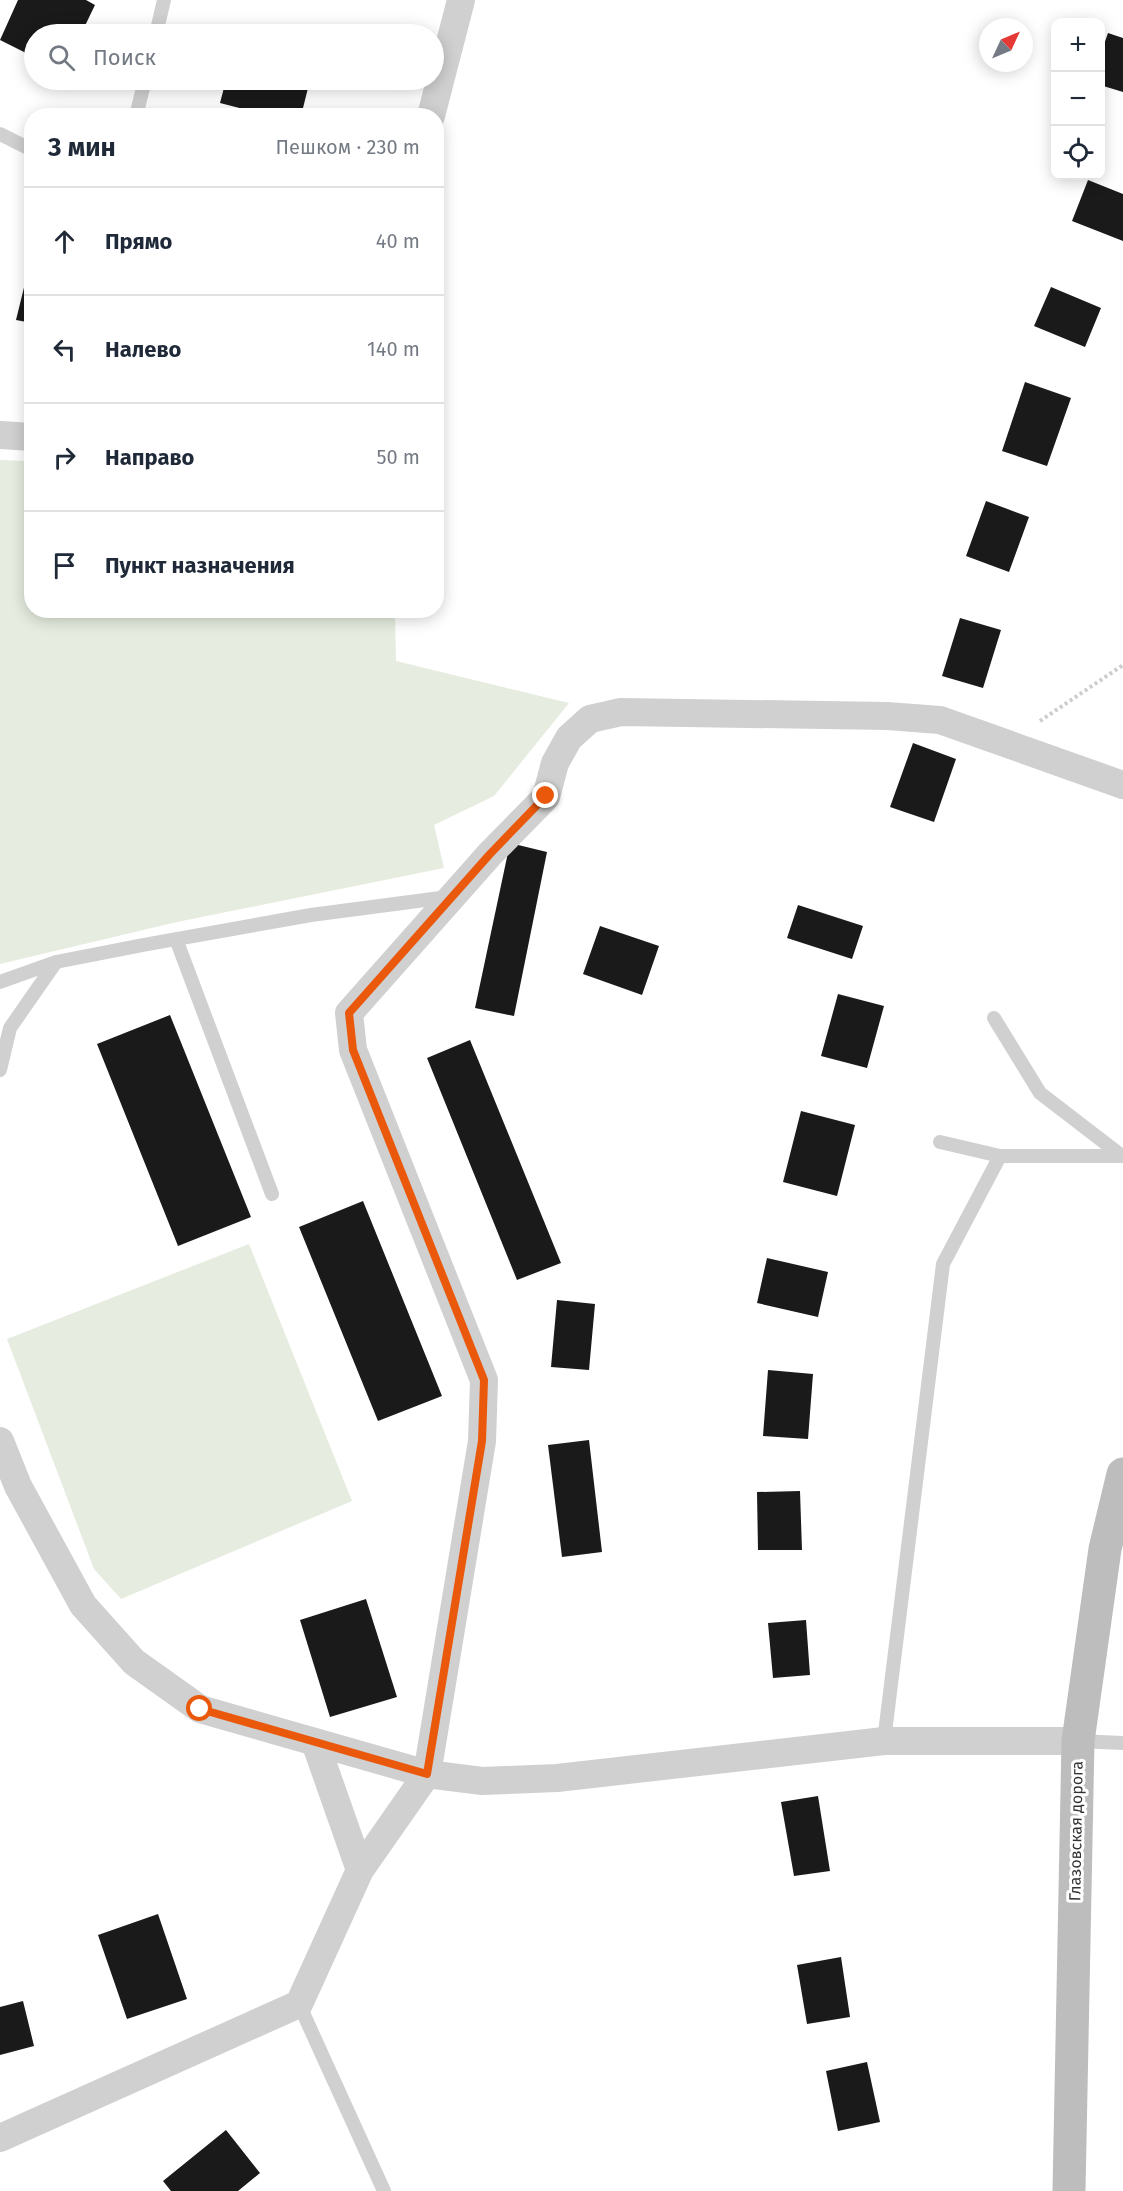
<!DOCTYPE html>
<html lang="ru">
<meta charset="utf-8">
<style>
:root{--surface:#fff;--page:#f6f6f7;--text:#1f2937;--muted:#747a83;--line:#e0e1e3}
body{margin:0;font-family:"Fira Sans",sans-serif;background:var(--page);color:var(--text)}
.controls{position:absolute;right:18px;top:18px;display:grid;overflow:hidden;border-radius:12px;box-shadow:0 3px 15px #0003}
.controls button{width:54px;height:54px;display:grid;place-items:center;padding:0;border:0;border-bottom:2px solid var(--line);background:var(--surface);color:var(--text);font:30px sans-serif}
.compass{position:absolute;left:979px;top:18px;width:54px;height:54px;border-radius:50%;background:var(--surface);box-shadow:0 3px 15px #0003;rotate:46deg}
.stop{position:absolute;width:18px;height:18px;margin:-14px;border:4px solid #ea580c;border-radius:50%;background:#fff}
.stop.end{background:#ea580c;border-color:#fff;box-shadow:0 2px 6px #0008}
.list{margin:0;padding:0;list-style:none}
h2{display:flex;justify-content:space-between;align-items:center;height:78px;margin:0;padding:0 24px;font-size:26px}
h2 small{font-size:20px;font-weight:400;color:var(--muted)}
.list li{display:grid;grid-template-columns:39px 1fr auto;gap:18px;align-items:center;box-sizing:border-box;height:108px;padding:0 24px;border-top:2px solid var(--line)}
.list b{display:block;font-size:22px;white-space:nowrap}
.list em{font-size:20px;font-style:normal;color:var(--muted)}
.icon{flex:none;width:33px;height:33px;fill:none;stroke:currentColor;stroke-width:2;stroke-linecap:round;stroke-linejoin:round}
.map{position:relative;flex:none;width:1123px;height:2191px;overflow:hidden}
.search{position:absolute;background:var(--surface);box-shadow:0 3px 15px #0003;left:24px;top:24px;width:420px;height:66px;display:flex;align-items:center;gap:15px;box-sizing:border-box;padding:0 21px;border-radius:33px;color:var(--muted);font-size:22px}
.panel{position:absolute;background:var(--surface);box-shadow:0 3px 15px #0003;left:24px;top:108px;width:420px;height:510px;border-radius:24px}
.map>svg:first-child{display:block}
</style>
<div class="map">
<svg width="1123" height="2191" viewBox="0 0 1123 2191">
<rect width="100%" height="100%" fill="#fff"/>
<path fill="#e6ecdf" d="M0 460 31 461 32 610 395 611 396 661 569 703 494 796 434 825 444 868 177 922 0 964Z
M249 1244 352 1501 121 1599 94 1569 7 1339Z"/>
<path fill="#1a1a1a" d="M18 0H86L95 5 81 34H34V57L0 40Z
M1108 33 1123 38V92L1100 85V56Z
M226 80H310L301 116H271L220 103Z
M1088 180 1123 194V241L1072 221Z
M32 255V323L16 320Z
M1051 287 1101 308 1085 347 1034 326Z
M1025 382 1071 398 1047 466 1002 451Z
M986 501 1029 517 1009 572 966 556Z
M960 618 1001 630 983 688 942 676Z
M913 743 956 759 934 822 890 807Z
M510 843 547 852 514 1016 475 1008Z
M798 905 863 926 852 959 787 938Z
M600 926 659 946 642 995 583 974Z
M838 994 884 1006 867 1068 821 1056Z
M170 1015 251 1217 178 1246 97 1044Z
M470 1040 561 1263 517 1280 427 1058Z
M801 1111 855 1125 837 1196 783 1182Z
M363 1201 442 1396 378 1421 299 1227Z
M767 1258 828 1272 818 1317 757 1303Z
M557 1300 595 1304 589 1370 551 1367Z
M768 1370 813 1374 808 1439 763 1436Z
M589 1440 602 1552 562 1557 548 1445Z
M800 1491 802 1550H758L757 1492Z
M366 1599 397 1697 330 1717 300 1620Z
M806 1620 810 1675 773 1678 768 1623Z
M818 1796 830 1871 794 1876 781 1802Z
M158 1914 187 1999 127 2019 98 1935Z
M841 1957 850 2017 807 2024 797 1965Z
M23 2001 34 2046 0 2055V2007Z
M867 2062 880 2122 838 2131 826 2071Z
M226 2130 260 2173 238 2191H171L163 2181Z"/>
<g fill="none" stroke-linecap="round" stroke-linejoin="round">
<path stroke="#cdcdcd" stroke-width="4" stroke-dasharray="3 3" stroke-linecap="butt" d="M1040 721 1123 665"/>
<path stroke="#d0d0d0" stroke-width="14" d="M156 34 164 0
M136 116 145 80
M0 134 32 150
M176 939 272 1194
M0 982 56 962 143 945 311 915 448 897
M994 1018 1040 1093 1122 1156
M0 1070 10 1028 56 962
M940 1142 1000 1156H1123
M884 1741 943 1264 1000 1156
M1078 1741 1123 1743
M299 2004 384 2191"/>
<path stroke="#d0d0d0" stroke-width="28" d="M431 116 461 0
M0 435 32 437
M0 1441 18 1486 83 1605 134 1662 200 1709 427 1774 482 1781 557 1778 884 1741H1078
M315 1742 360 1870
M0 2138 299 2004 360 1870 427 1774 482 1441 484 1380 353 1050 349 1013 490 854 546 797 555 763 569 738 590 719 621 712 887 716 940 720 1123 785"/>
<path stroke="#bdbdbd" stroke-width="33" d="M1069 2191 1078 1741 1105 1549 1123 1474"/>
</g>
<g fill="none" stroke-linecap="round" stroke-linejoin="round">
<path stroke="#ea580c" stroke-width="8" d="M200 1709 427 1774 482 1441 484 1380 353 1050 349 1013 490 854 546 796"/>
</g>
<g text-anchor="middle" dominant-baseline="central" stroke-width="6" stroke-linejoin="round" paint-order="stroke">
<g font-size="16" fill="#333" stroke="#fff">
<text transform="translate(1076 1831) rotate(-89)">Глазовская дорога</text>
</g>
</g>
</svg>
<div class="controls">
<button>+</button>
<button>−</button>
<button><svg class="icon" aria-label="locate" viewBox="0 0 24 24"><circle cx="12" cy="12" r="6"/><path d="M12 2v4M12 18v4M2 12h4M18 12h4"/></svg></button>
</div>
<svg class="compass" viewBox="-18 -18 36 36"><path d="M0-13l5 13h-10z" fill="#e53935"/><path d="M0 13l5-13h-10z" fill="#747a83"/></svg>
<div class="stop" style="left:200px;top:1709px"></div>
<div class="stop end" style="left:546px;top:796px"></div>
<div class="search"><svg class="icon" aria-label="search" viewBox="0 0 24 24"><circle cx="10" cy="10" r="6"/><path d="M15 15l6 6"/></svg>Поиск</div>
<section class="panel">
<h2>3 мин<small>Пешком · 230 m</small></h2>
<ul class="list">
<li><svg class="icon" aria-label="ahead" viewBox="0 0 24 24"><path d="M12 20V5M6 11l6-6 6 6"/></svg><div><b>Прямо</b></div><em>40 m</em></li>
<li><svg class="icon" aria-label="left" viewBox="0 0 24 24"><path d="M17 20v-9H6M10 6l-5 5 5 5"/></svg><div><b>Налево</b></div><em>140 m</em></li>
<li><svg class="icon" aria-label="right" viewBox="0 0 24 24"><path d="M7 20v-9h11M14 6l5 5-5 5"/></svg><div><b>Направо</b></div><em>50 m</em></li>
<li><svg class="icon" aria-label="arrive" viewBox="0 0 24 24"><path d="M6 21V4h12l-3 4 3 4H6"/></svg><div><b>Пункт назначения</b></div></li>
</ul>
</section>
</div>
